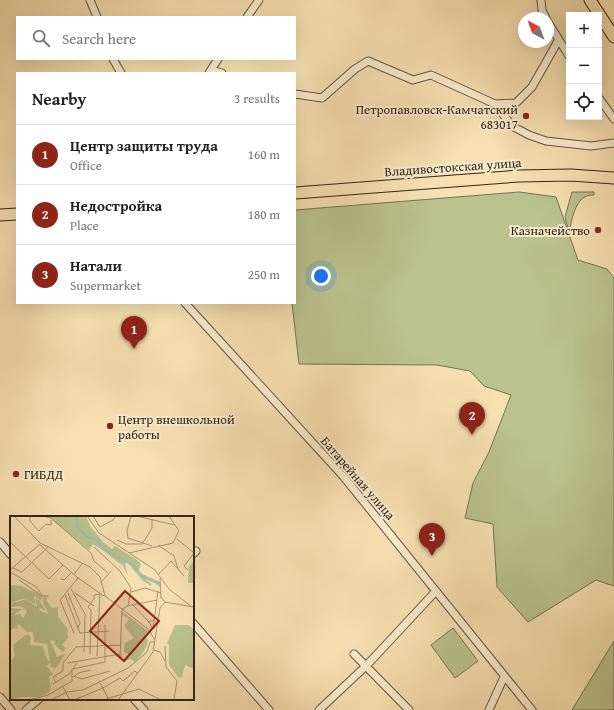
<!DOCTYPE html>
<meta charset="utf-8">
<style>
:root{--surface:#fff;--page:#f6f6f6;--text:#202124;--muted:#757577;--line:#e0e0e0;--accent:#8f2418}
body{margin:0;font-family:"Gentium Book Plus",serif;background:var(--page);color:var(--text)}
.controls{position:absolute;right:12px;top:12px;display:grid;overflow:hidden;border-radius:0px;box-shadow:0 4px 16px #0002}
.controls button{width:36px;height:36px;display:grid;place-items:center;padding:0;border:0;border-bottom:1px solid var(--line);background:var(--surface);color:var(--text);font:20px sans-serif}
.compass{position:absolute;left:518px;top:12px;width:36px;height:36px;border-radius:50%;background:var(--surface);box-shadow:0 4px 16px #0002;rotate:319deg}
.you{position:absolute;left:321px;top:276px;width:14px;height:14px;margin:-10px;border:3px solid #fff;border-radius:50%;background:#1a73e8;box-shadow:0 0 0 6px #1a73e833}
.badge{display:grid;place-items:center;width:26px;height:26px;border-radius:50%;background:var(--accent);color:#fff;font-size:13px;font-weight:700}
.pin{position:absolute;translate:-50% -33px;filter:drop-shadow(0 1px 2px #0008)}
.pin::after{content:'';position:absolute;top:21px;width:14px;height:12px;background:inherit;clip-path:polygon(0 0,100% 0,50% 100%)}
.list{margin:0;padding:0;list-style:none}
h2{display:flex;justify-content:space-between;align-items:center;height:52px;margin:0;padding:0 16px;font-size:17px}
h2 small{font-size:13px;font-weight:400;color:var(--muted)}
.list li{display:grid;grid-template-columns:26px 1fr auto;gap:12px;align-items:center;box-sizing:border-box;height:60px;padding:0 16px;border-top:1px solid var(--line)}
.list b{display:block;font-size:15px;white-space:nowrap}
.list p{margin:0;font-size:13px;white-space:nowrap;color:var(--muted)}
.list em{font-size:13px;font-style:normal;color:var(--muted)}
.icon{flex:none;width:22px;height:22px;fill:none;stroke:currentColor;stroke-width:2;stroke-linecap:round;stroke-linejoin:round}
.map{position:relative;flex:none;width:614px;height:710px;overflow:hidden}
.search{position:absolute;background:var(--surface);box-shadow:0 4px 16px #0002;left:16px;top:16px;width:280px;height:44px;display:flex;align-items:center;gap:10px;box-sizing:border-box;padding:0 14px;border-radius:0px;color:var(--muted);font-size:15px}
.panel{position:absolute;background:var(--surface);box-shadow:0 4px 16px #0002;left:16px;top:72px;width:280px;height:232px;border-radius:0px}
.map>svg:first-child{display:block}
</style>
<div class="map">
<svg width="614" height="710" viewBox="0 0 614 710">
<rect width="100%" height="100%" fill="#f6e0b1"/>
<filter id="stains"><feTurbulence type="fractalNoise" baseFrequency=".005" numOctaves="4"/><feColorMatrix values="0 0 0 0 .2 0 0 0 0 .09 0 0 0 0 .02 0 0 0 .5 -.17"/></filter>
<radialGradient id="worn" r=".72"><stop offset=".6" stop-color="#630" stop-opacity="0"/><stop offset="1" stop-color="#630" stop-opacity=".3"/></radialGradient>
<path fill="#bac38d" stroke="#767453" d="M519 192 556 197 578 260 607 269 614 278V586L596 580 528 622 497 587 493 524 465 518 473 483 489 452 511 395 484 386 470 371 437 365 299 364 292 303H295V210Z
M572 192H594V195C575 194 573 218 569 231L565 217Z
M453 628 478 661 455 678 431 645Z
M614 641V710H572Z"/>
<g fill="none" stroke-linecap="round" stroke-linejoin="round">
<defs>
<path id="street" d="M90 0 97 17
M541 0 542 10 546 18
M247 17 259 0
M548 22 569 56
M113 59 121 73
M211 70 222 73
M209 73 218 59
M295 94 322 98 355 69 368 61 413 80 431 75 495 104 516 103 532 87 558 41
M599 98 614 119
M495 104 512 126 529 135 546 141 591 146 614 143
M185 303 343 476 532 710
M0 542 11 555
M193 554 196 551
M193 623 269 710
M354 654 409 710
M0 697 11 710
M134 699 144 710
M26 710 39 699
M319 710 367 665 436 591
M489 710 504 677"/>
<path id="primary" d="M590 0 614 37
M295 193 519 176 571 175 614 178
M0 215 17 214"/>
</defs>
<use href="#street" stroke="#64533f" stroke-width="9"/>
<use href="#primary" stroke="#332419" stroke-width="13"/>
<use href="#street" stroke="#f9ebcc" stroke-width="7"/>
<use href="#primary" stroke="#f6e0b1" stroke-width="11"/>
</g>
<g fill="#8f2418" stroke="#f9ebcc" stroke-width="1.5">
<circle cx="526" cy="116" r="4"/>
<circle cx="598" cy="230" r="4"/>
<circle cx="110" cy="426" r="4"/>
<circle cx="16" cy="474" r="4"/>
</g>
<g text-anchor="middle" dominant-baseline="central" stroke-width="4" stroke-linejoin="round" paint-order="stroke">
<g font-size="13" fill="#332419" stroke="#f9ebcc" text-anchor="end">
<text x="518" y="109">Петропавловск-Камчатский<tspan x="518" dy="15">683017</tspan></text>
<text x="590" y="230">Казначейство</text>
<text x="118" y="419" text-anchor="start">Центр внешкольной<tspan x="118" dy="15">работы</tspan></text>
<text x="24" y="474" text-anchor="start">ГИБДД</text>
</g>
<g font-size="13" fill="#332419" stroke="#f9ebcc">
<text transform="translate(453 167) rotate(-4)">Владивостокская улица</text>
<text transform="translate(358 478) rotate(49)">Батарейная улица</text>
</g>
</g>
<g transform="translate(10 516)">
<rect width="184" height="184" fill="#f6e0b1"/>
<path d="M37 0H76L80 10 93 26 102 33 105 30 127 44 131 48 128 56 150 66V71L138 62 136 64 142 68 141 70 133 65 117 46 115 48 118 60 113 50 94 35 83 28 79 34ZM184 45V67H178L179 51ZM0 69 11 70 33 80 30 86 37 96 31 92 29 94 37 98 38 96 33 88V79H39L36 84 42 92 48 91V101L57 112 58 122 52 129 56 132 53 136 45 129 44 125 40 124 47 141 56 137 46 152 41 151 40 146 37 150 43 159 39 160 41 172 38 177 29 181H10L0 184V146L5 140 3 129 17 118 21 121 20 129 32 130 37 143 40 146 37 128 24 126 23 116H17L8 108 7 113 3 112 0 117V97L5 94 0 96V92L12 93 4 99 10 98 13 102 17 95 10 90 0 91V88L16 83 27 91 25 82 30 85 25 80 24 83 26 89 15 82 0 87ZM112 95 138 115 135 118 138 125 136 132 125 146 121 143 110 146 121 140 114 136V132L115 127 124 122 114 110 119 103 111 98ZM165 109H178L184 113V153L175 149 172 161 169 162 159 149V129L157 127Z" fill="#bac38d"/>
<path fill="none" stroke="#9fbbb4" stroke-width="2" d="M67 0V10L77 21 87 24 93 33 123 49 133 61 150 68"/>
<path fill="none" stroke="#a89574" stroke-width="1" d="M4 0 30 27 80 51 90 61 95 80 138 113 145 124M20 0V5L29 15M33 0 41 2 81 37 84 45 99 58M77 0 89 17 145 54 159 73 182 91M83 0 90 11 103 4 106 0M121 0 117 15 118 22 142 30M126 0 165 9M29 15 36 8 41 9V4M167 23 184 37 174 50 178 54M107 24 116 28H133V25M134 25 142 12V4M0 26 39 63 53 49M29 28 68 62 94 80M148 29 164 40 168 53 174 60M84 31 110 55 121 72 118 90M119 37 163 27 169 15 159 0M3 52 12 56 38 31M0 54 30 28M0 56 25 70 33 80M64 58 72 48M149 58 161 45 167 52M150 62 151 82M51 63 54 64 61 57M9 64 32 80M91 66 101 55M61 73 75 98 74 136M121 76 135 72 151 77M58 77 70 107 68 112M65 77 84 90M55 79 70 117 99 115M151 81 155 86 184 91M123 89 139 106 144 104M113 93 117 90 147 84M138 105 143 113 148 75M64 117 50 84 68 62M155 130 156 151 167 165 164 184M144 134 150 136 155 145M80 138 81 94 78 91 84 83V79L90 78M87 140 90 77M110 143 112 92M58 147 110 138M63 153 95 146V109M63 160 72 163 100 155M65 160 68 157 81 154M46 167 43 161 53 155V147L66 131 110 129M90 167 98 182M43 168 59 158 67 147M53 171 60 184M93 172 110 162 113 165 125 155 128 158M19 184 38 179 62 165V154M41 184 57 176 73 174 118 152 137 136 140 126H145M64 184 93 172M93 184 129 173 151 184M108 184 143 136 150 92 155 86"/>
<path fill="#8f2418" fill-opacity="0.15" stroke="#8f2418" stroke-width="2" d="M115 75 149 105 114 145 80 115Z"/>
<rect width="184" height="184" fill="none" stroke="#332419" stroke-width="2"/>
</g>
<rect width="100%" height="100%" filter="url(#stains)"/>
<rect width="100%" height="100%" fill="url(#worn)"/>
</svg>
<div class="controls">
<button>+</button>
<button>−</button>
<button><svg class="icon" aria-label="locate" viewBox="0 0 24 24"><circle cx="12" cy="12" r="6"/><path d="M12 2v4M12 18v4M2 12h4M18 12h4"/></svg></button>
</div>
<svg class="compass" viewBox="-18 -18 36 36"><path d="M0-13l5 13h-10z" fill="#e53935"/><path d="M0 13l5-13h-10z" fill="#757577"/></svg>
<div class="you"></div>
<div class="pin badge" style="left:134px;top:349px">1</div>
<div class="pin badge" style="left:472px;top:435px">2</div>
<div class="pin badge" style="left:432px;top:556px">3</div>
<div class="search"><svg class="icon" aria-label="search" viewBox="0 0 24 24"><circle cx="10" cy="10" r="6"/><path d="M15 15l6 6"/></svg>Search here</div>
<section class="panel">
<h2>Nearby<small>3 results</small></h2>
<ul class="list">
<li><span class="badge">1</span><div><b>Центр защиты труда</b><p>Office</p></div><em>160 m</em></li>
<li><span class="badge">2</span><div><b>Недостройка</b><p>Place</p></div><em>180 m</em></li>
<li><span class="badge">3</span><div><b>Натали</b><p>Supermarket</p></div><em>250 m</em></li>
</ul>
</section>
</div>
